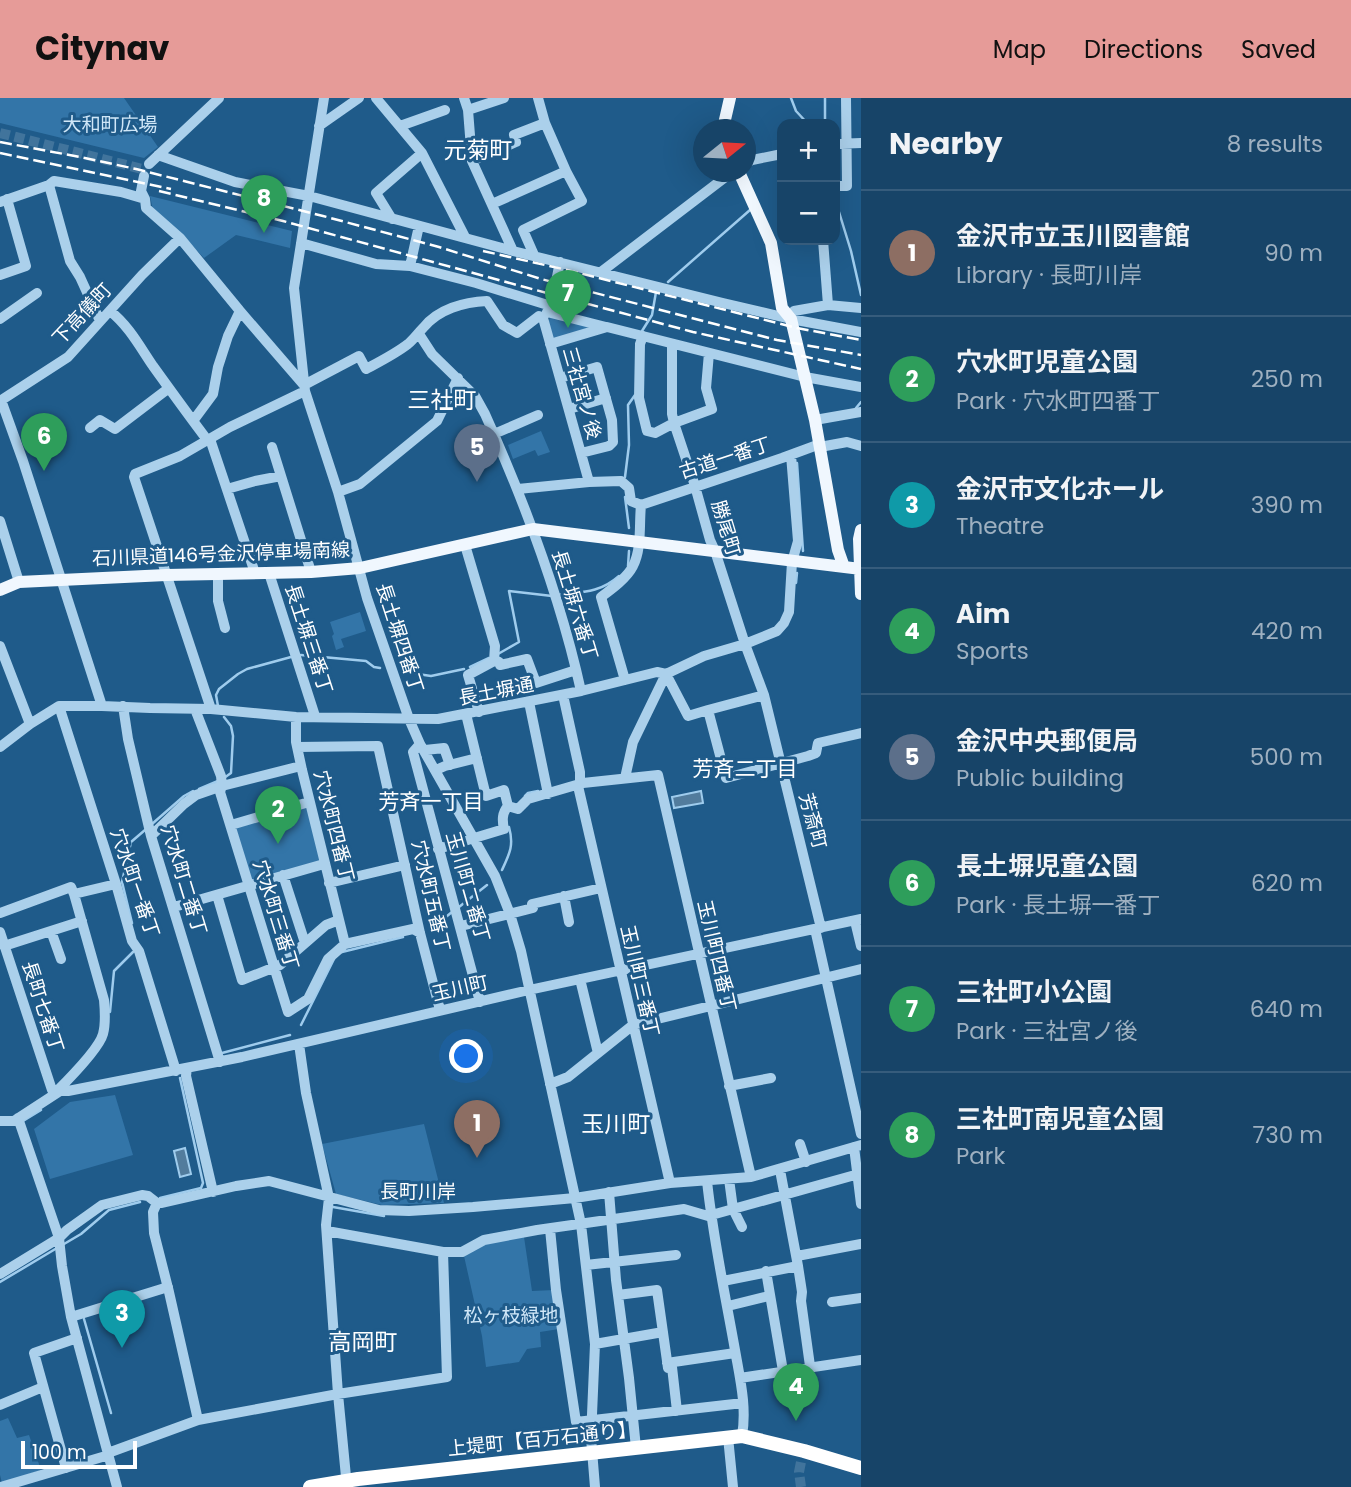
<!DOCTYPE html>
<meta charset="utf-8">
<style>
:root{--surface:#174468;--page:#244e71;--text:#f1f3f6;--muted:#9eb0c0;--line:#365c7c;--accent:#e69b98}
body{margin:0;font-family:Poppins,"Noto Sans JP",sans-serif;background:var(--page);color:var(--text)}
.controls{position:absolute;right:21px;top:21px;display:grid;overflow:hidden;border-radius:14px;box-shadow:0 7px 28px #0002}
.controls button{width:63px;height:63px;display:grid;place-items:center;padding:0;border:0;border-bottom:2px solid var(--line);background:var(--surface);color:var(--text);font:35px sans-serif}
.compass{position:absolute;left:693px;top:21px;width:63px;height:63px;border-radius:50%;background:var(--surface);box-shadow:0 7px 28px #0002;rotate:72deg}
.scale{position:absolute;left:21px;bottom:18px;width:116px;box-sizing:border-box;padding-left:7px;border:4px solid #fff;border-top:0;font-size:19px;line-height:24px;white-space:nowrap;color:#fff;-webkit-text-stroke:5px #1f5b8a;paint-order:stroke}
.you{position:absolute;left:467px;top:959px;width:24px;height:24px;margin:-18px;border:5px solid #fff;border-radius:50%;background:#1a73e8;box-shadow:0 0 0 10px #1a73e833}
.badge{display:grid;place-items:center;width:46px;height:46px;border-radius:50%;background:var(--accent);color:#fff;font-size:23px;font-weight:700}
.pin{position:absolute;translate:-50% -58px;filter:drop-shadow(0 2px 4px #0008)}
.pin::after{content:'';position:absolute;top:37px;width:24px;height:21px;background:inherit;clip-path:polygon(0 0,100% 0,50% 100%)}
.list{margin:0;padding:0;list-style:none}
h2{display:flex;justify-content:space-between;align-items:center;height:91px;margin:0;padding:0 28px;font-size:30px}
h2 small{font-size:23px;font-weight:400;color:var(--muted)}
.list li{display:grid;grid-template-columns:46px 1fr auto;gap:21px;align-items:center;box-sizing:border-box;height:126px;padding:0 28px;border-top:2px solid var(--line)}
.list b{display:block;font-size:26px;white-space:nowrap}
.list p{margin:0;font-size:23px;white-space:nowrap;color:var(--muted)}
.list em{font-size:23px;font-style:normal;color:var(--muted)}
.map{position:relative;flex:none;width:861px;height:1389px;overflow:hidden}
header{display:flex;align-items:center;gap:42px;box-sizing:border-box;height:98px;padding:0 35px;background:var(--accent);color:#111}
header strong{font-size:33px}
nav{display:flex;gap:38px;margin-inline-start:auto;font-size:24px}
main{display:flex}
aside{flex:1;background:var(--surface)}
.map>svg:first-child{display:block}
</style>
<header>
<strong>Citynav</strong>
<nav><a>Map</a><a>Directions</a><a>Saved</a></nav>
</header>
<main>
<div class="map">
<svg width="861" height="1389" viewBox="0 0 861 1389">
<rect width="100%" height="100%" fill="#1f5b8a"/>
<path fill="#3375a8" d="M0 0H124L158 49 144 60 0 25Z
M150 98 292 133 290 150 236 137 204 160 182 137 153 112Z
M550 219 587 227 588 231 554 241 547 229Z
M541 333 550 354 538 358 535 352 513 361 508 347Z
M360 514 366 533 341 541 344 549 336 552 332 538 334 536 330 524Z
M307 709 320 761 319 763 254 782 251 781 236 730Z
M115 997 133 1057 50 1081 34 1031 70 1004Z
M424 1026 444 1105 382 1107 336 1096 322 1046Z
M524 1139 532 1193 554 1192 559 1231 540 1234 541 1249 527 1251 519 1264 486 1269 482 1238 464 1158 486 1145Z
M8 1320 17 1340 29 1337 41 1372 2 1385 0 1377V1323Z"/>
<path fill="#527c9d" stroke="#9fcced" stroke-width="2" d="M701 693 703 705 674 710 672 699Z
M185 1050 191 1076 180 1079 174 1053Z"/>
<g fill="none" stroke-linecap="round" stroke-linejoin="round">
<path stroke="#9fcced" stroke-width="2.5" d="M791 0 796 13 808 26
M825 0V26
M835 101 851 153 861 197
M668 184 750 112
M642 233 652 217 656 194
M856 310 861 304
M797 365 803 453
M625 379 629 347 628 307 635 297
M625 399 629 430
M628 468 629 453
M796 485 797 475
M557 497C582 494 600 495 619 478
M498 556 519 544 509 493 552 498
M301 557 366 563 374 569 380 570
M470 569 489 560
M404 574 431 578 464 571
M218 608 216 597 219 591 238 576 247 571 291 559
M224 619 231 628 233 638 231 675 224 680
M199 691 218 683
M525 698 528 695 538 693
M152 726 184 698 193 693
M502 772C510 755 514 747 509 729
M459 809 487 787
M132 825 122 784 131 744 145 732
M436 827 452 814
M342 854 403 839
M110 914 114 873 133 854
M301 927 334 861
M222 955 290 937
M23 1023 41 1012
M160 1100 201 1090 203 1085 180 980
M333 1109 384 1118
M64 1146 81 1136 109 1112 140 1104
M0 1184 57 1150
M84 1221 111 1315"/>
<path stroke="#41749c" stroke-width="10" stroke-dasharray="10 5" stroke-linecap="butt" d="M0 35 146 72
M801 1389 799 1374 801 1364"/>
<path stroke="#abd0eb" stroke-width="10" d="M324 0 294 190 305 293 338 394 367 500 409 621 420 646 495 778 510 816 521 853 581 1126 595 1246 591 1340 595 1389
M376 0 422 55 465 139
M464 0 468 12 472 63 513 153
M468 12 504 0
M319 28 359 0
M400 28 445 12
M835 46 861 45
M158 57 235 84 309 98 513 153 723 205 791 221 861 234
M472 63 516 44 514 37 545 25
M746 65 752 62 782 56
M149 66 219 0
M144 78 141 93 145 101 146 110 180 140 240 213 303 286
M49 87 54 83 121 94 145 101
M835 88H847L846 0
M0 104 49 87 70 163 80 179 100 223
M492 106 566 73 545 25 538 0
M392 121 376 95 422 55
M823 142 828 207
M301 145 376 166 410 168 476 185 551 208
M534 157 523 132 582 103 566 73
M410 168 419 128
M601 174 732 74
M0 177 26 168 7 101
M549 212 551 208 560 164
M110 213C129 228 140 249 153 268 171 293 189 318 208 343L211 344 255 475
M547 214 606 229
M0 221 37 195
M791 221 794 213 828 207 861 210
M419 236 432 256 475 298 485 316C525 405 560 498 581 593
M643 238 640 246 639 300 647 333 655 335 674 325 712 311 706 290 709 255
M550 246 607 229 805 279 861 289
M672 246V316L674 325 695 388 710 442 715 453 745 546 764 597 821 830
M560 280 597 269 612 322 613 344 609 348 581 355
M304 287 359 258 366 271C381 263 395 256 408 246 414 241 418 235 423 230 438 211 464 204 487 203L503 227 517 235 539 218 543 220 589 384
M1 302 23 363 102 608
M0 303 68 259 142 177 180 140
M569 311 606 300
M815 322 861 314
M193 323 213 296 218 269 228 238 240 213
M90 330 100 322 115 331 169 290
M494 336 538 317
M272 349 311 474
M820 349 847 344 861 348
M227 391 255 383 281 378
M518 391 589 384 621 383 629 390 631 403 641 407
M338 394 360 386 437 323 458 280
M641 407 782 360 820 346
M0 423 19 484
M465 447 495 548 494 563 468 577 479 614
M269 475 315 618
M218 476V503L225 530
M0 548 30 626
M494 562 499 564 500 567 527 561 536 585 576 572
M666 576 688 618 708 612 726 680 808 658 816 655 818 645 861 635
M625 582 601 499C612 491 627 480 633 468 642 451 639 426 641 407
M563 597 580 674V687
M529 604 548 696
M59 608 116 786 132 843 139 853 176 973
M123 608 128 641 151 738 220 964
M195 611 221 678 222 688 220 694 288 914 308 901 328 861 345 846 413 831 420 835
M211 611 134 379 135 376 180 358 230 329 305 293
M708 612 764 597
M466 616 486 698 504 692 508 708 518 711 528 701 583 685 658 677 751 1079
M296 619V644L302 672 345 846
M420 646 413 654 480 904
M0 649 30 626 59 608H102L150 610 211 611 296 619 438 621 581 593 657 574 666 576 704 558 745 546 777 533 784 525 789 514 792 464 798 443 791 357
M297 649 378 648 420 835 440 912
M425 652 444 650 450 667
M436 672 445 668 477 660
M625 680 633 644 666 576
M578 688 670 1085
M231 727 309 704
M151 738 184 706 196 697 222 688 301 668
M438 751 504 731C502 722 502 715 508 708
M283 777 305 845
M329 785 405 767
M74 796 116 786
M217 797 242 882 280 867 326 827 339 822
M564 798 569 824
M174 809 324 766
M0 815 71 789 74 796 104 902C105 913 106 925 103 936 99 951 68 982 56 994L52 992 0 834
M855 823 861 848
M461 828 533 810 532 806 601 790
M815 831 861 1036
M51 833 61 861
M4 848 82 823
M580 881 598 955
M299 946 306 995 329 1100 326 1127 338 1296 347 1389
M187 970 186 978 213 1094
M550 986 568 979 633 927 861 871
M729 988 771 980
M18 1020 59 1140 62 1168 71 1219 117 1389
M0 1023H14L60 993H68L242 959 529 892 861 821
M800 1046 806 1064
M854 1049 861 1106
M780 1072 798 1168
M729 1081 733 1111 742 1129
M707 1083C713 1140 725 1196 735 1252 740 1281 747 1309 742 1338
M609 1094 616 1182 629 1280 636 1350
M157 1105 153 1114 154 1135 169 1194 198 1322
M550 1131 556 1192 576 1324 743 1305
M327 1133 443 1154H462L484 1142 537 1132 684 1111 708 1118 855 1077H861
M797 1158 861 1146
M586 1167 676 1157
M766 1173 783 1273
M0 1176 59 1140 67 1132 102 1107 142 1097 148 1098 157 1105H162L236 1088 269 1083 379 1112 409 1113 473 1109 575 1100 670 1085 751 1079 861 1047
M723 1183 798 1168 802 1194 801 1203 810 1268
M618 1197 657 1192 668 1270 672 1269 677 1313
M832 1204 861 1200
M728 1208 769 1198
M71 1219 168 1189
M595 1246 663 1234
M667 1265 735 1255
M740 1280 861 1262
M0 1307 43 1289
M728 1339 733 1389
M108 1355 198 1322 338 1296 447 1279 443 1154
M66 1370 34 1255 77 1240
M1 1389 109 1357"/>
<path stroke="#f0f7fe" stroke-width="12" d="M725 32 724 26 730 0
M739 74 771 145 782 210 791 221 815 322 838 452 844 469
M861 432 859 441 861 496
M0 492 19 484 166 477 311 474 360 470 533 431 861 471"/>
<path stroke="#fff" stroke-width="14" d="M310 1389 358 1381 742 1338 804 1353 861 1370"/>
<path stroke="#fff" stroke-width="2.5" stroke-dasharray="12 5" stroke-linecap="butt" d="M0 44 80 59 136 71 323 118 439 149 541 181 777 242 861 257
M0 55 171 91
M159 93 283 123 517 187 693 234 861 271
M483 153 567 172 797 230 861 242"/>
</g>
<g text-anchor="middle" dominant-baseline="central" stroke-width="6" stroke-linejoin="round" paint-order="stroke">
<g font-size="19" fill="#d0e7f8" stroke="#1f5b8a">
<text x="110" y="26">大和町広場</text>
<text x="511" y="1217">松ヶ枝緑地</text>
</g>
<g font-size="19" fill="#fff" stroke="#1f5b8a">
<text transform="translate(82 216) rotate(-47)">下高儀町</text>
<text transform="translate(582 295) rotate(74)">三社宮ノ後</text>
<text transform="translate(725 360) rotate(-18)">古道一番丁</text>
<text transform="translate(726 430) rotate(73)">勝尾町</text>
<text transform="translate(221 456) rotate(-2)">石川県道146号金沢停車場南線</text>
<text transform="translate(575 507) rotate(73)">長土塀六番丁</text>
<text transform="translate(400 540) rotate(72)">長土塀四番丁</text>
<text transform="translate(309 541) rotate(72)">長土塀三番丁</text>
<text transform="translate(496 593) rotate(-11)">長土塀通</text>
<text transform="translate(813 723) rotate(75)">芳斎町</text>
<text transform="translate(334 728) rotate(76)">穴水町四番丁</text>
<text transform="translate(184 782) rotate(73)">穴水町二番丁</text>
<text transform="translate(135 785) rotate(71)">穴水町一番丁</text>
<text transform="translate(468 789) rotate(74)">玉川町二番丁</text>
<text transform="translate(431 798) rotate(77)">穴水町五番丁</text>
<text transform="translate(276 817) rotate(73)">穴水町三番丁</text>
<text transform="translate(717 858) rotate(77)">玉川町四番丁</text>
<text transform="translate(640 883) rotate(77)">玉川町三番丁</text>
<text transform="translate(460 890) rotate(-13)">玉川町</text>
<text transform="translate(43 909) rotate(72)">長町七番丁</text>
<text x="418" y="1093">長町川岸</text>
<text transform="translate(542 1341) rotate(-6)">上堤町【百万石通り】</text>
</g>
<g font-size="21" fill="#fff" stroke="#1f5b8a">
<text x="745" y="670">芳斉二丁目</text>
<text x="431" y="703">芳斉一丁目</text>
</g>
<g font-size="23" fill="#fff" stroke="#1f5b8a">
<text x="478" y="52">元菊町</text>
<text x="442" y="302">三社町</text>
<text x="616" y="1026">玉川町</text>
<text x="363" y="1244">高岡町</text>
</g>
</g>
</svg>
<div class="controls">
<button>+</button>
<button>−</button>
</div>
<svg class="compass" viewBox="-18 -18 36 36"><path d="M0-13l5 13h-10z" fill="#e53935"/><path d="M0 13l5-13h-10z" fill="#9eb0c0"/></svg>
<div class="scale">100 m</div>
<div class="you"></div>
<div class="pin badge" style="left:477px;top:1060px;background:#8d6e63">1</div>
<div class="pin badge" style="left:278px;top:746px;background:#2e9e5b">2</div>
<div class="pin badge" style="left:122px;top:1250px;background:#0f9aa8">3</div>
<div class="pin badge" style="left:796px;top:1323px;background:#2e9e5b">4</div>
<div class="pin badge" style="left:477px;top:384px;background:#5c6f8a">5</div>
<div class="pin badge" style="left:44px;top:373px;background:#2e9e5b">6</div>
<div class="pin badge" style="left:568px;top:230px;background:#2e9e5b">7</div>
<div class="pin badge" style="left:264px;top:135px;background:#2e9e5b">8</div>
</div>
<aside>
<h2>Nearby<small>8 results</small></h2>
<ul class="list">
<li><span class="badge" style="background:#8d6e63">1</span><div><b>金沢市立玉川図書館</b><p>Library · 長町川岸</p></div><em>90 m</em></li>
<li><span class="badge" style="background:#2e9e5b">2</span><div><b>穴水町児童公園</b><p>Park · 穴水町四番丁</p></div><em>250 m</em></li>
<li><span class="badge" style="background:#0f9aa8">3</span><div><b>金沢市文化ホール</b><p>Theatre</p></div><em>390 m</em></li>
<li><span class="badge" style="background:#2e9e5b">4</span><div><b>Aim</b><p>Sports</p></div><em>420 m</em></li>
<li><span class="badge" style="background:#5c6f8a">5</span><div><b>金沢中央郵便局</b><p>Public building</p></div><em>500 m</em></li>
<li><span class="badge" style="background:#2e9e5b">6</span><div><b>長土塀児童公園</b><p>Park · 長土塀一番丁</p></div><em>620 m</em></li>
<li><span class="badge" style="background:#2e9e5b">7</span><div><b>三社町小公園</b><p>Park · 三社宮ノ後</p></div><em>640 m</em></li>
<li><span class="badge" style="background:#2e9e5b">8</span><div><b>三社町南児童公園</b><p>Park</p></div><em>730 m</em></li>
</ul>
</aside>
</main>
